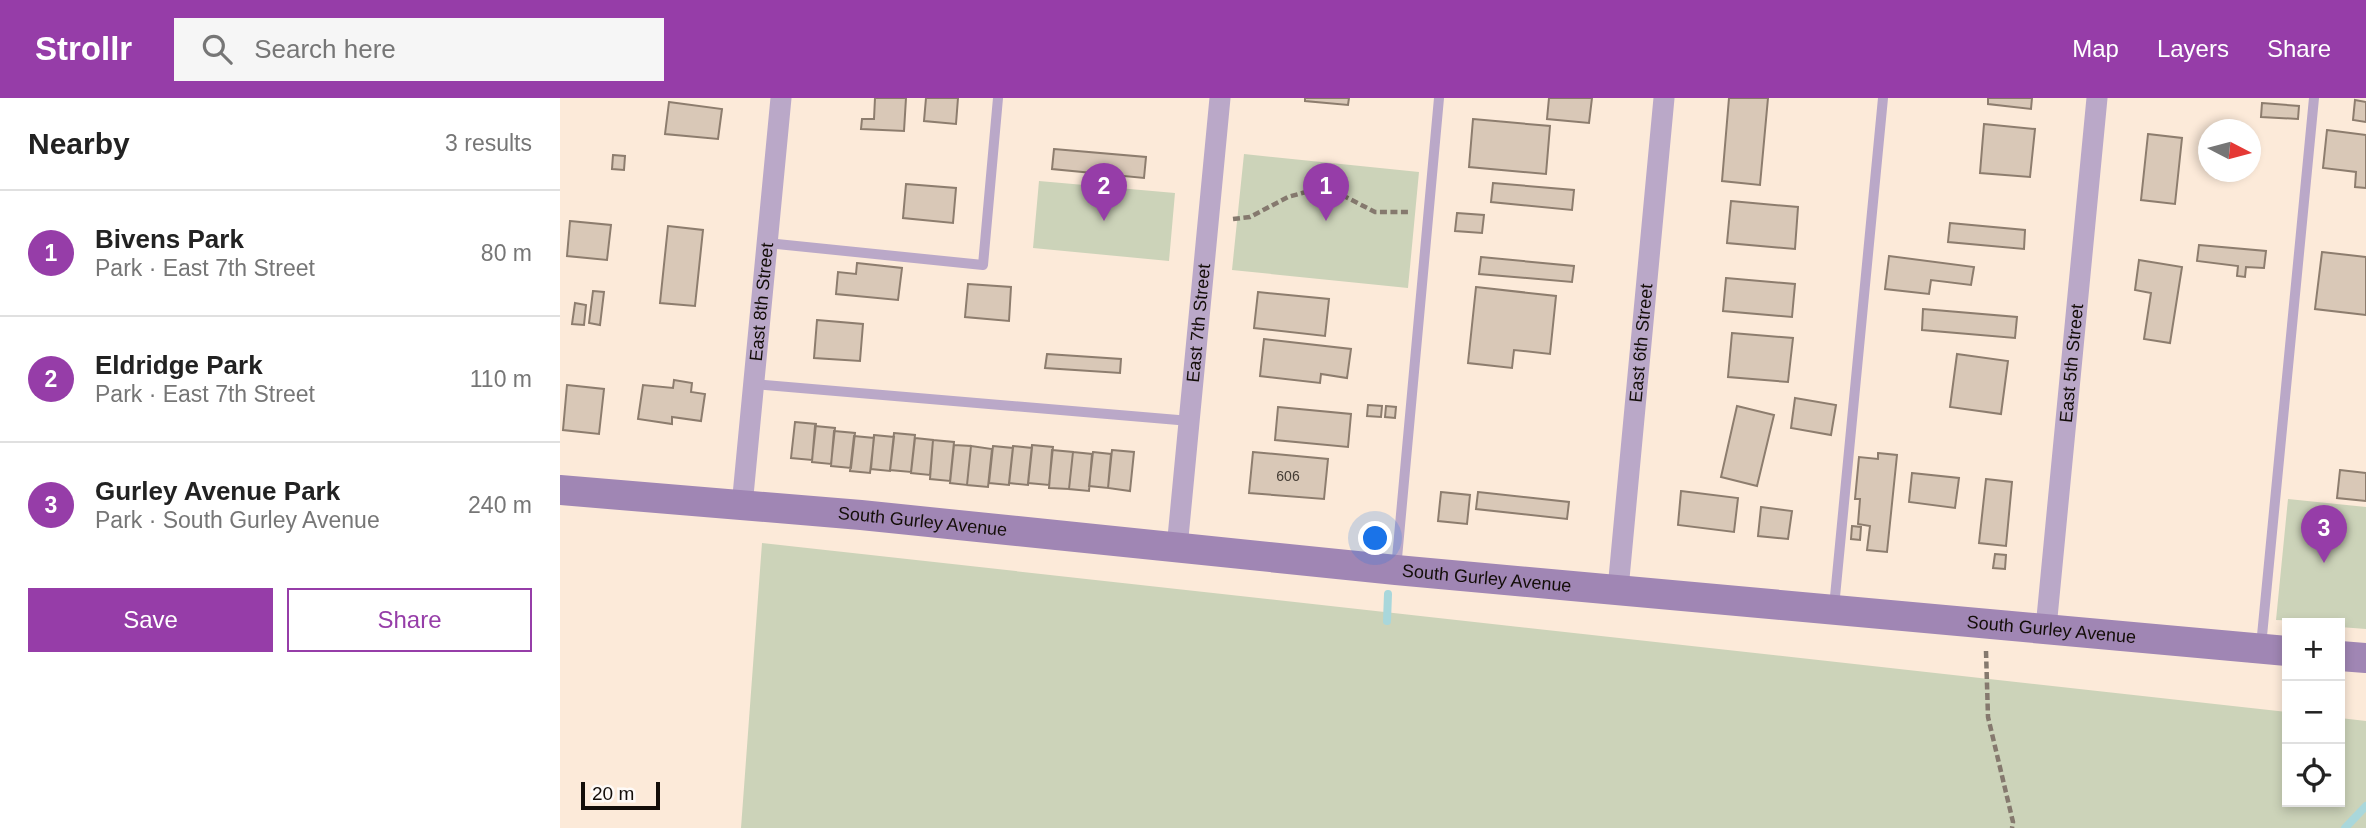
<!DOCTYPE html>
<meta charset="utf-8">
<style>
:root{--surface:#fff;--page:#f6f6f6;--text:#222;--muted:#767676;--line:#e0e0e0;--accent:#963da8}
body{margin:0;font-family:Arial,sans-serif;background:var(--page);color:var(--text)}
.controls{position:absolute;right:21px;bottom:21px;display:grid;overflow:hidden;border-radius:0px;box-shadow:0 4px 10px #0003}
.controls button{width:63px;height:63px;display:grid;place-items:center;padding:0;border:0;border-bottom:2px solid var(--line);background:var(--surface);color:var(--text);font:35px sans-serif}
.compass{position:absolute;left:1638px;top:21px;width:63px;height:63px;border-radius:50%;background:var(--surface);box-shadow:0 4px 10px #0003;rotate:96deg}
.scale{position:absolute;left:21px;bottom:18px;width:79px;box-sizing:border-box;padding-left:7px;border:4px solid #130d08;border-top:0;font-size:19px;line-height:24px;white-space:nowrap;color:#130d08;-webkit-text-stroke:5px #fefaf7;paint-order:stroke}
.you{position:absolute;left:816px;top:441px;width:24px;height:24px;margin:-18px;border:5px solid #fff;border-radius:50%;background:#1a73e8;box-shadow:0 0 0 10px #1a73e833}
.badge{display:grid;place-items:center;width:46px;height:46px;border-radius:50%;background:var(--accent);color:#fff;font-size:23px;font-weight:700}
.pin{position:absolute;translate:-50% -58px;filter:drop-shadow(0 2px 4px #0008)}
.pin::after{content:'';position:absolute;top:37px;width:24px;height:21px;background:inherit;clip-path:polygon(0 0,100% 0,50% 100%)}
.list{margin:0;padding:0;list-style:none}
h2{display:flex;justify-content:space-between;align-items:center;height:91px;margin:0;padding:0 28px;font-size:30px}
h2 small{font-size:23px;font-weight:400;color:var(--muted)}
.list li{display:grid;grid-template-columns:46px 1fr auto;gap:21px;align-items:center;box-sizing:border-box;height:126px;padding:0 28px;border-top:2px solid var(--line)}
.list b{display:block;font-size:26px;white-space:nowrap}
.list p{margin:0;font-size:23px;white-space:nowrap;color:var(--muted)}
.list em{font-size:23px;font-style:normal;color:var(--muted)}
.actions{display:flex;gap:14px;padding:21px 28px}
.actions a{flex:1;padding:16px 0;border:2px solid var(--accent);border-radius:0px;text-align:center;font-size:24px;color:var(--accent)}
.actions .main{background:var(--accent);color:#fff}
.icon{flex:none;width:38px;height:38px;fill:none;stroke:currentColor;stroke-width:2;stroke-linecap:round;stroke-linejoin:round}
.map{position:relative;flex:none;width:1806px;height:730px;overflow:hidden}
header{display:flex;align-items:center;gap:42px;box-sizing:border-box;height:98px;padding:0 35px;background:var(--accent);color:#fff}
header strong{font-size:33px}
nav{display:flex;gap:38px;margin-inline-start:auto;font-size:24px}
.search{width:490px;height:63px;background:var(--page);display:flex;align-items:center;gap:18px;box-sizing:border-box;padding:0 24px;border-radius:0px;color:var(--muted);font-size:26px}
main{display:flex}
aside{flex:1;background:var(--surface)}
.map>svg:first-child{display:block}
</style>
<header>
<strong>Strollr</strong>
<div class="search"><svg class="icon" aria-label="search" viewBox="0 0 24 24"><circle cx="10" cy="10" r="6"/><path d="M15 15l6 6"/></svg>Search here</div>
<nav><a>Map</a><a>Layers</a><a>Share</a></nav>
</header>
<main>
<aside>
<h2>Nearby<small>3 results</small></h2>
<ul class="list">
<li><span class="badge">1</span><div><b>Bivens Park</b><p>Park · East 7th Street</p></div><em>80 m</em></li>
<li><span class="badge">2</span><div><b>Eldridge Park</b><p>Park · East 7th Street</p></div><em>110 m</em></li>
<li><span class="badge">3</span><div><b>Gurley Avenue Park</b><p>Park · South Gurley Avenue</p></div><em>240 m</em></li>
</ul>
<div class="actions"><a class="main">Save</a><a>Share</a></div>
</aside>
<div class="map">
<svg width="1806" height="730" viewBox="0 0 1806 730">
<rect width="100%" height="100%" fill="#fcead9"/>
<path fill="#ccd3b9" d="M684 56 859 74 848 190 672 172Z
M479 83 615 95 609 163 473 150Z
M1728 401 1806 409V531L1780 529V525L1716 522Z
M202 445 1727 614V704H1780V620L1806 623V730H181Z"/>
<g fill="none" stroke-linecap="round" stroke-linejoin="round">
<path stroke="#a9d7db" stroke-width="8" d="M827 523 828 496
M1785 730 1806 708"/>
</g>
<path fill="#d9c8b7" stroke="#8d7d6e" stroke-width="2" d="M315 0H346L344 33 301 31 302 21H314Z
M366 0H398L396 26 364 23Z
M745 0H789L788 7 745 3Z
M989 0H1032L1029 25 987 21Z
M1169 0H1208L1200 87 1162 83Z
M1428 0H1472L1471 11 1428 6Z
M1795 2 1806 4V24L1793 22Z
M109 4 162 11 158 41 105 36Z
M1702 5 1739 8 1738 21 1701 19Z
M913 21 990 28 986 76 909 69Z
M1424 26 1475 31 1470 79 1420 75Z
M1767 32 1806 37V90L1795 89 1796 74 1763 70Z
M1588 36 1622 40 1615 106 1581 102Z
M494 51 586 59 584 80 492 71Z
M53 57 65 58 64 72 52 71Z
M933 85 1014 92 1012 112 931 104Z
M346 86 396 90 393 125 343 120Z
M1171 103 1238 109 1235 151 1167 145Z
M897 115 924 117 922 135 895 133Z
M10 123 51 127 47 162 7 158Z
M1390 125 1465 132 1464 151 1388 144Z
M108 128 143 132 135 208 100 205Z
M1639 147 1706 153 1704 170 1686 169 1685 179 1677 178 1678 168 1637 163Z
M1762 154 1806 159V217L1755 211Z
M1329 158 1414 169 1411 187 1371 182 1369 196 1325 191Z
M921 159 1014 168 1012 184 919 176Z
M1579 162 1622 169 1610 245 1584 241 1591 195 1575 192Z
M297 165 342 170 338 202 276 196 278 174 296 176Z
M1166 180 1235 186 1232 219 1163 213Z
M408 186 451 189 449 223 405 219Z
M916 189 996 198 990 256 954 252 952 270 908 265Z
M33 193 44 194 40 227 29 225Z
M698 194 769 201 765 238 694 230Z
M15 205 26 207 24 227 12 226Z
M1363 211 1457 219 1455 240 1362 232Z
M257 222 303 226 300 263 254 260Z
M1172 235 1233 240 1228 284 1168 279Z
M704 241 791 251 787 280 761 276 760 285 700 278Z
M487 256 561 261 560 275 485 270Z
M1397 256 1448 263 1441 316 1390 309Z
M114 282 132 285 131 294 145 296 141 323 112 319V326L78 321 83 287 113 290Z
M7 287 44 291 39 336 3 332Z
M1235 300 1276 307 1271 337 1231 330Z
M808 307 822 308 821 319 807 318Z
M826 308 836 309 835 320 825 319Z
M1177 308 1214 317 1197 388 1161 379Z
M718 309 791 316 788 349 715 342Z
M235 324 256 326 252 362 231 360Z
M255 328 275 330 271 366 252 364Z
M274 333 295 335 291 370 271 368Z
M334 335 355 337 351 374 330 372Z
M314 337 334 339 330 373 311 371Z
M294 338 314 340 310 375 290 373Z
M355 340 373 342 370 377 351 375Z
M373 342 394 344 390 383 370 381Z
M394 347 411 348 407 387 390 385Z
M472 347 493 349 489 387 468 385Z
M411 348 432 351 428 389 407 387Z
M433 348 453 350 449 387 429 385Z
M453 348 472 350 468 387 449 385Z
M492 352 513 354 509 391 489 390Z
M552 352 574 354 570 393 548 390Z
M513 354 532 356 529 393 509 391Z
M533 354 551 356 548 390 529 388Z
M693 354 768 361 764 401 689 395Z
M1318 355 1337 357 1327 454 1307 452 1310 428 1298 426 1300 401H1295L1299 359 1318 361Z
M1780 372 1806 375V403L1777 400Z
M1352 375 1399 380 1395 410 1349 404Z
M1426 381 1452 384 1446 448 1419 445Z
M1121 393 1178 400 1174 434 1118 427Z
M881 394 910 397 907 426 878 423Z
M918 394 1009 404 1007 421 916 411Z
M1201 409 1232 413 1228 441 1198 438Z
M1292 428 1301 429 1300 442 1291 441Z
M1435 456 1446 457 1445 471 1433 470Z"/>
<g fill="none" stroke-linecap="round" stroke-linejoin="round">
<path stroke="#85796e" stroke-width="4.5" stroke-dasharray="7 3.5" stroke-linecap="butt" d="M673 121 690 119 728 99 753 92 782 97 815 114H851
M1426 553 1428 619 1453 724 1452 730"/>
<path stroke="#baa8c8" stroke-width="10" d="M207 145 423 167 438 0
M193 286 630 323
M836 471 879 0
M1274 509 1323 0
M1701 548 1754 0"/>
<g stroke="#baa8c8" stroke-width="21">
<path id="s1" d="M182 408 221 0"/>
<path id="s2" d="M617 450 660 0"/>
<path id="s3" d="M1058 491 1104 0"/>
<path id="s4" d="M1486 530 1537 0"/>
</g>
<g stroke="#a086b4" stroke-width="30">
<path id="s5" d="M0 392 301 417 836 472 1727 553"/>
<path d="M1780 558 1806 560"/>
</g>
</g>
<g text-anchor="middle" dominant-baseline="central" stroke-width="7" stroke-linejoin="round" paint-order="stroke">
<g font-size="14" fill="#443c34">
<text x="728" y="378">606</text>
</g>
<g font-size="18" fill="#130d08" stroke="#fefaf7">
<text stroke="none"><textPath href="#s1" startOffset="205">East 8th Street</textPath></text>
<text stroke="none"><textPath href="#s2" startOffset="226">East 7th Street</textPath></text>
<text stroke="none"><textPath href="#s3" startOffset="247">East 6th Street</textPath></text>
<text stroke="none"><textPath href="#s4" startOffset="266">East 5th Street</textPath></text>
<text stroke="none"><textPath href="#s5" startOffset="364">South Gurley Avenue</textPath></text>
<text stroke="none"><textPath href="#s5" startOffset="931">South Gurley Avenue</textPath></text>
<text stroke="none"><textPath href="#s5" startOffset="1498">South Gurley Avenue</textPath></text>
</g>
</g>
</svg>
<div class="controls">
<button>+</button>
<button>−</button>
<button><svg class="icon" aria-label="locate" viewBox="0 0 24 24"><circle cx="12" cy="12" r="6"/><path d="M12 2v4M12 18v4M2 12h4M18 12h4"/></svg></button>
</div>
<svg class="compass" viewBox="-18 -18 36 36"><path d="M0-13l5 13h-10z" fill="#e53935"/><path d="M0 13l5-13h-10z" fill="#767676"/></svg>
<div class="scale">20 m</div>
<div class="you"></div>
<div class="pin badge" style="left:766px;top:123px">1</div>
<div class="pin badge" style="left:544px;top:123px">2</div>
<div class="pin badge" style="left:1764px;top:465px">3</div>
</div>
</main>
